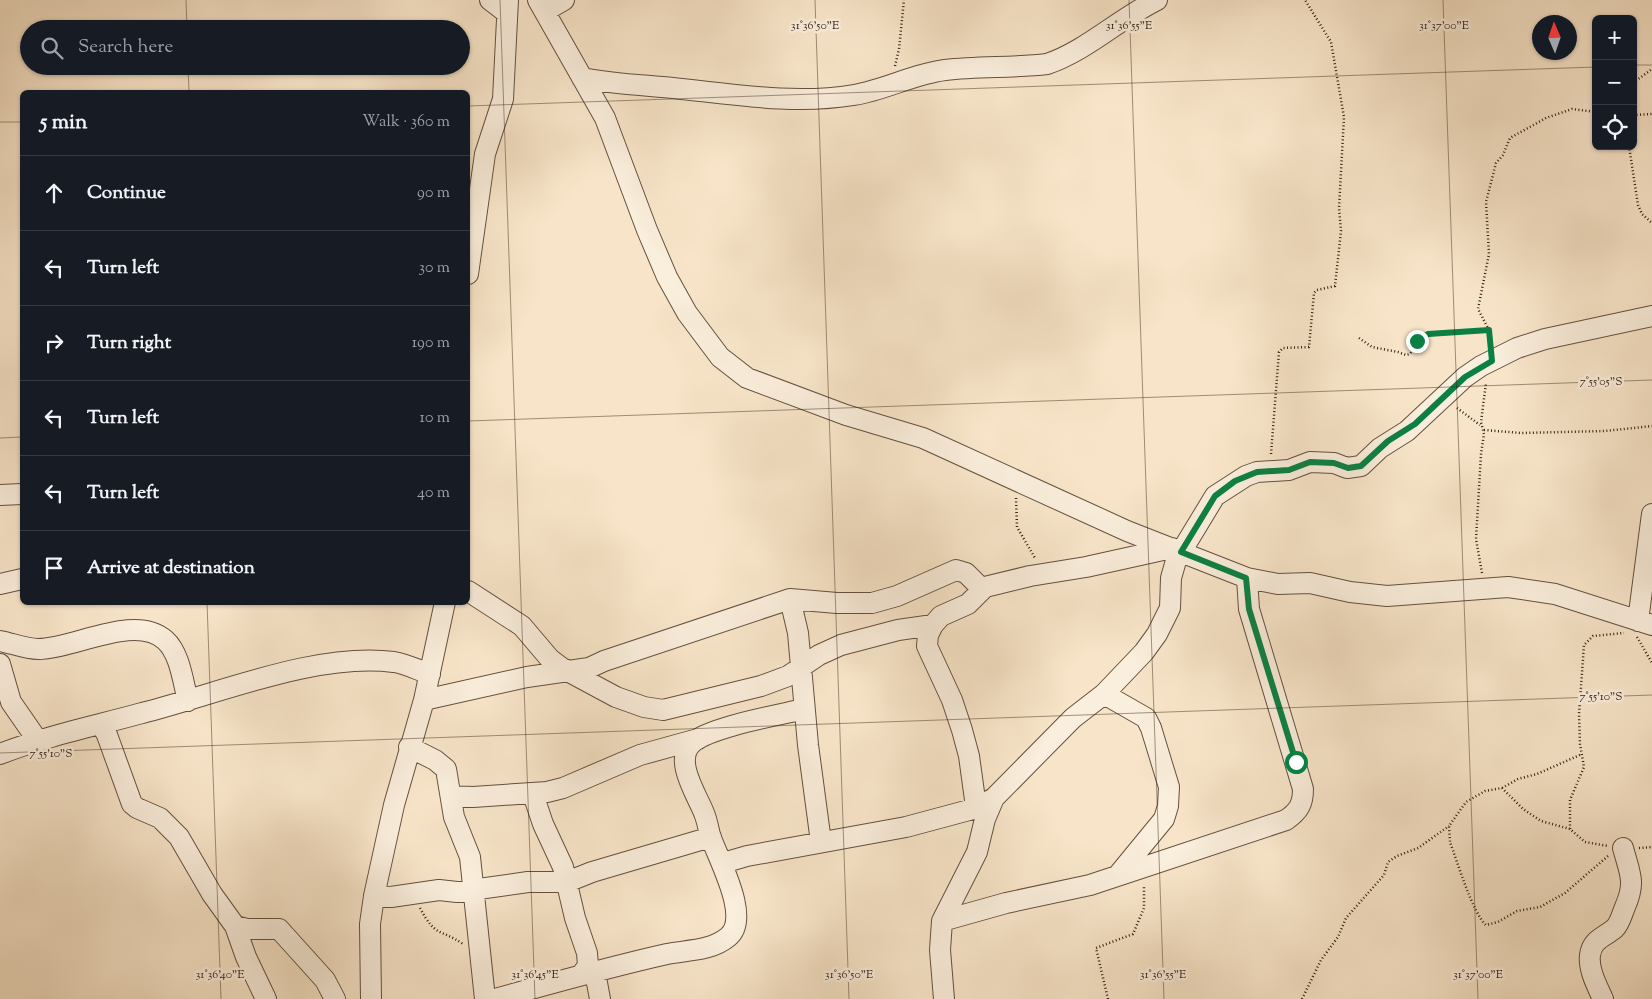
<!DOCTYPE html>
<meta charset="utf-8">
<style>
:root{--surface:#171b24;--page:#242831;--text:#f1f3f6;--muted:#9ea1a6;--line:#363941}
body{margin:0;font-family:"Sorts Mill Goudy",serif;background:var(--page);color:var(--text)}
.controls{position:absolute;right:15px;top:15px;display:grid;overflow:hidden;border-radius:8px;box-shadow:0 1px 4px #0004}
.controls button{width:45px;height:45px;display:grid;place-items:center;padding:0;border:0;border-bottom:1px solid var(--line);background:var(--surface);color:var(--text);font:25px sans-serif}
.compass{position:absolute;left:1532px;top:15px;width:45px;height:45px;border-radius:50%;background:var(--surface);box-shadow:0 1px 4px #0004;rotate:358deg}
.stop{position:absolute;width:15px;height:15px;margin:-11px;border:4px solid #0b8043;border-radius:50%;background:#fff}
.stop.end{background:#0b8043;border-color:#fff;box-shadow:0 1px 5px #0008}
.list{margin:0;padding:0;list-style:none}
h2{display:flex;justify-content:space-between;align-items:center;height:65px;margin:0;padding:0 20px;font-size:21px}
h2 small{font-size:16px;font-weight:400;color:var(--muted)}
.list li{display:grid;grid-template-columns:32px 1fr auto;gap:15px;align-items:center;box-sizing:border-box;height:75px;padding:0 20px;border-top:1px solid var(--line)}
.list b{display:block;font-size:19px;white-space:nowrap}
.list em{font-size:16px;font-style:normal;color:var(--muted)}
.icon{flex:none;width:28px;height:28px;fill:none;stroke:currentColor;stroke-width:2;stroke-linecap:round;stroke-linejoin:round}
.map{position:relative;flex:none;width:1652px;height:999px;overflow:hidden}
.search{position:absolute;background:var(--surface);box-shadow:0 1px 4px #0004;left:20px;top:20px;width:450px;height:55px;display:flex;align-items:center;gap:12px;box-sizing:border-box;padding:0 18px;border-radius:28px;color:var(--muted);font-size:19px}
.panel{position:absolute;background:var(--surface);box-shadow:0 1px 4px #0004;left:20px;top:90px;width:450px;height:515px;border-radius:8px}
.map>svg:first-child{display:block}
</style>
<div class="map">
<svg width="1652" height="999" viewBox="0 0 1652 999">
<rect width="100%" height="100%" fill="#f8e5c9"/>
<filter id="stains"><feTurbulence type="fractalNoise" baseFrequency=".004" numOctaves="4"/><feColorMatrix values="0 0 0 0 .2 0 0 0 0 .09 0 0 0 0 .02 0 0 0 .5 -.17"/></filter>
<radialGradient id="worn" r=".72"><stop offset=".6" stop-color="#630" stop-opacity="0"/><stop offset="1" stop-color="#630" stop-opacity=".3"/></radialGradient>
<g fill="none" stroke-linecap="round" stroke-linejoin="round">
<defs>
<path id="minor" d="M490 0 507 13
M538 0 605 118 647 230 667 277 687 313 720 357 747 378 846 415 923 438 1127 531 1247 578 1278 584 1310 583 1350 592 1387 596 1508 587 1555 594 1652 625
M545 11 564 0
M582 78C613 84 642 85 673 88 732 94 794 105 854 95 885 90 913 74 945 70 979 66 1014 68 1047 64 1086 51 1120 18 1157 0
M468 274 485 154 503 99 508 0
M0 495 22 494
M1181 552 1215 496 1246 476 1257 472 1289 470 1310 462 1334 463 1347 468 1361 466 1380 448 1407 431 1465 377 1481 366 1517 348 1545 339 1652 316
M0 584 22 579
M468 591 522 626 550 659 562 668 616 697 644 707 663 710 761 686 788 676 819 655 841 645 898 630 933 625
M790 599 798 633 808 745 821 842
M1638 621 1652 514
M0 641C12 643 25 649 38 649 74 649 135 613 165 640 180 653 183 682 188 701
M0 664 11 702 38 741
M1104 694 1146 718 1151 728 1169 787 1168 806 1164 819 1118 875
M424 700 527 677 589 668 604 661 790 599 837 603H872L897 596 956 570 966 573 980 587H985L1030 576 1086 567 1172 548
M101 724 107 735 132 804 137 808 160 818 179 837 212 894 235 926 247 929H279L325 980 335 999
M409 747 435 760 446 769 454 817 470 857 485 999
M0 754C46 736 95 726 142 713 218 694 316 652 394 662 406 664 418 670 430 674
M533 794 543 824 563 867 575 918 587 953 588 966 581 975
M451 796 473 797 547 792 563 788 640 755 698 739
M976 807 969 756 962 730 952 700 927 646 928 635 933 625 941 616 968 604 985 587
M723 863 747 856 906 827 973 809 994 798 1073 718 1104 694 1144 652 1157 634 1170 608 1171 578 1179 550
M374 896 391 897 439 890 457 892 528 882H567L592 872 711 837
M942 921 1006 903 1090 885 1286 820C1299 811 1303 804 1303 789L1249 609 1247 578
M235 926 246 957 266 999
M595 972 600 999
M371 999 370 924 374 896 394 805 424 700 445 602
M495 999C552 983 609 967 667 954 688 950 711 951 728 937 752 918 717 857 710 835 708 827 707 820 704 813 697 795 673 760 692 743 710 727 779 715 804 709
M944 999 940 950 942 921 977 852 985 819 994 798
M1603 999C1597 986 1588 969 1590 955 1592 939 1605 937 1615 928 1620 923 1622 914 1625 907 1636 882 1630 874 1623 848"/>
</defs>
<use href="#minor" stroke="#64503e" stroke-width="22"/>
<path stroke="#321e10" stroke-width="2.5" stroke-dasharray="1 2.5" stroke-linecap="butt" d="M895 66 899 49 904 0
M1633 83 1652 69
M1633 115 1652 114
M1629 146 1638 205 1642 214 1652 223
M1359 338 1372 347 1398 352 1406 355 1410 354 1422 336 1489 330
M1491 344 1489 330 1478 309 1489 254 1486 202 1496 163 1503 155 1510 138 1546 118 1572 109 1596 112
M1457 408 1480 425
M1484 430 1521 433 1605 431 1652 426
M1271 454 1279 352 1283 348 1309 347 1314 293 1317 290 1335 286 1341 231 1339 208 1344 117 1331 42 1305 0
M1016 498 1017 527 1035 558
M1482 573 1476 539 1481 454 1484 434 1481 422 1486 383
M1637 637 1652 663
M1502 788 1518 779 1537 774 1582 754
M1570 829V800L1584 767 1580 744 1579 714 1584 645 1593 636 1624 633
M1639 848 1652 847
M1608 856 1565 893 1540 907 1517 911 1498 922 1486 925C1473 914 1457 861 1450 842L1449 826 1466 802 1485 791 1502 788 1523 809 1541 821 1570 829 1585 842 1608 846
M420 908C436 938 439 928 463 944
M1108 999 1096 948 1133 934 1144 908V885
M1302 999 1321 960 1338 937 1346 918 1384 875 1388 862 1397 856 1418 848 1449 826"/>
<use href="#minor" stroke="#faeedc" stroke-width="20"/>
</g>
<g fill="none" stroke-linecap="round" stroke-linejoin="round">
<path stroke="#0b8043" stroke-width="6" d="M1296 762 1249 609 1246 578 1181 552 1215 496 1235 481 1257 472 1289 470 1310 462 1334 463 1348 468 1361 466 1388 441 1415 424 1465 377 1492 361 1489 330 1428 334 1417 341"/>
</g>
<path fill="none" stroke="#321e10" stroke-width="1" stroke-opacity="0.45" d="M186 0 187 29M500 0 535 999M815 0 849 999M1129 0 1164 999M1443 0 1478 999M1633 65H1652M188 66 189 92M468 106 1596 67M0 122H22M468 421 1652 380M0 438 22 437M207 602 221 999M0 753 1652 695"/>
<g font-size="12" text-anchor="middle" fill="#321e10" stroke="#faeedc" stroke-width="5" stroke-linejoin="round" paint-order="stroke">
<text x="815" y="29">31°36'50"E</text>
<text x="1129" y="29">31°36'55"E</text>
<text x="1444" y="29">31°37'00"E</text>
<text x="1601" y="385">7°55'05"S</text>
<text x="1601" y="700">7°55'10"S</text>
<text x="51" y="757">7°55'10"S</text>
<text x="220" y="978">31°36'40"E</text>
<text x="535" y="978">31°36'45"E</text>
<text x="849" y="978">31°36'50"E</text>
<text x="1163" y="978">31°36'55"E</text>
<text x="1478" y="978">31°37'00"E</text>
</g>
<rect width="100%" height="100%" filter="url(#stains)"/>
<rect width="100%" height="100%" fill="url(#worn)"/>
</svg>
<div class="controls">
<button>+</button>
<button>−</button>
<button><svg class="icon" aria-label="locate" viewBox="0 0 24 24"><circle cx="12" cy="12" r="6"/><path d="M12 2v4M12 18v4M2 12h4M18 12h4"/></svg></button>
</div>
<svg class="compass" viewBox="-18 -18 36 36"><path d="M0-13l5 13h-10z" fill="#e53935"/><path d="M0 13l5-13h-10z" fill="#9ea1a6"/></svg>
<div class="stop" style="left:1296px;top:762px"></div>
<div class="stop end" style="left:1417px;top:341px"></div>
<div class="search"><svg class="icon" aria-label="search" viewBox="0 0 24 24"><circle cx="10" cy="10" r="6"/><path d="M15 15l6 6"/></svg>Search here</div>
<section class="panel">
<h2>5 min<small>Walk · 360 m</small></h2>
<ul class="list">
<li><svg class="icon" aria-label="ahead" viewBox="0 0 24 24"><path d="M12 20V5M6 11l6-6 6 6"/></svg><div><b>Continue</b></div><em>90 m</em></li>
<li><svg class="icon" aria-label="left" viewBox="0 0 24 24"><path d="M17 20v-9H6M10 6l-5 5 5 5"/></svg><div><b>Turn left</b></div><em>30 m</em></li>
<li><svg class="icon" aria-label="right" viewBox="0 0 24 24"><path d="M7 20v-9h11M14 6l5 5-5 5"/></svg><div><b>Turn right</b></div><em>190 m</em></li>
<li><svg class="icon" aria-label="left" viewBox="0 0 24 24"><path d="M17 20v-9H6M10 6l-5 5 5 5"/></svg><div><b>Turn left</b></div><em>10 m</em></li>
<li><svg class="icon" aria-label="left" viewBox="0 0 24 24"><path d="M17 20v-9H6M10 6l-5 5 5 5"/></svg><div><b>Turn left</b></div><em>40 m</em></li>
<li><svg class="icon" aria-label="arrive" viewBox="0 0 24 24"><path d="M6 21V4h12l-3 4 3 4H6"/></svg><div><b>Arrive at destination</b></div></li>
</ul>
</section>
</div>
